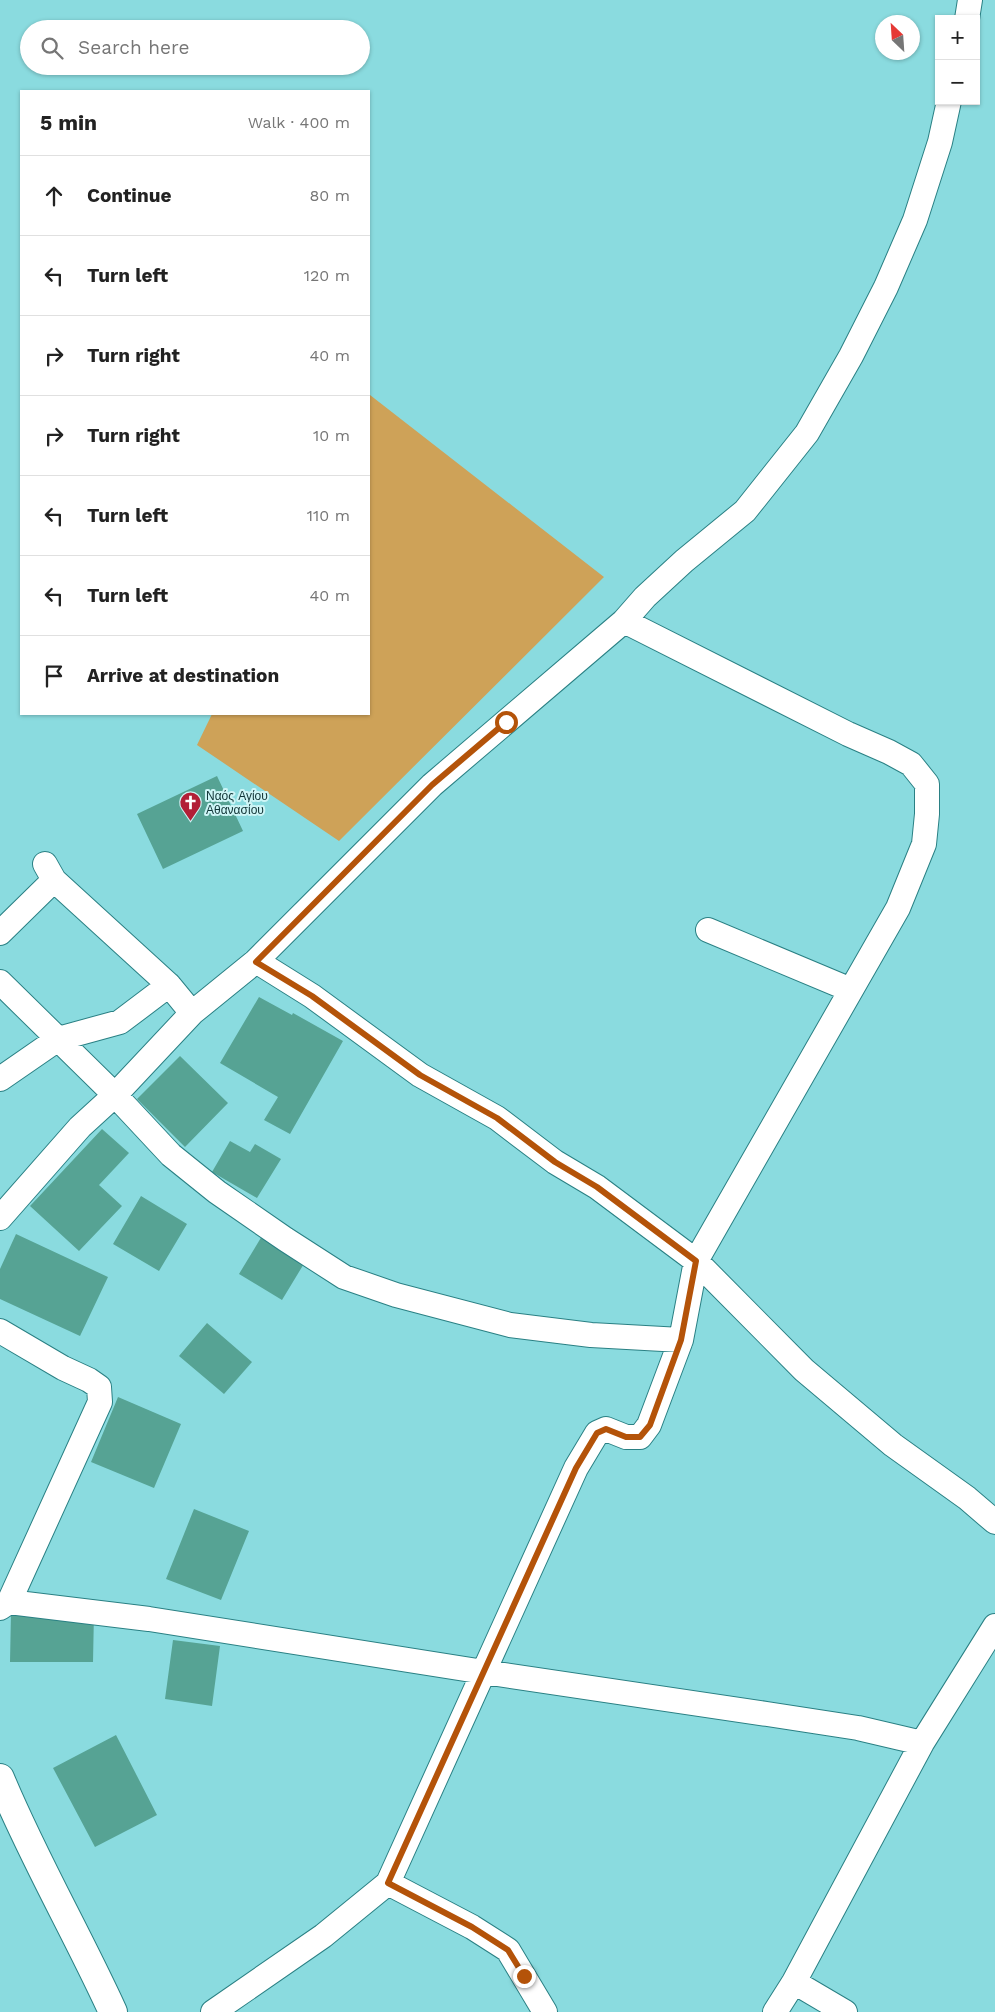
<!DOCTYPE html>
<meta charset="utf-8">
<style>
:root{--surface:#fff;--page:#f6f6f6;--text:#222;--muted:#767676;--line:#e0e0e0}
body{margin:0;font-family:"Work Sans",sans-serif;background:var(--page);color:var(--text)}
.controls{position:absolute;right:15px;top:15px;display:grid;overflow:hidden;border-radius:0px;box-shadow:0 1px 4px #0004}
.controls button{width:45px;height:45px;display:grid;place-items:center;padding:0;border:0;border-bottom:1px solid var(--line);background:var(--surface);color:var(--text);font:25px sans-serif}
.compass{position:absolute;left:875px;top:15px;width:45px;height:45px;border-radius:50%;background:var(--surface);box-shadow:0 1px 4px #0004;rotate:335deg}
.stop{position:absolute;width:15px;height:15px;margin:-11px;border:4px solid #b45309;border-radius:50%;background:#fff}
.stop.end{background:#b45309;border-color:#fff;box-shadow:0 1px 5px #0008}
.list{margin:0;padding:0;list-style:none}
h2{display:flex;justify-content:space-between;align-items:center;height:65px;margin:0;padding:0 20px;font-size:21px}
h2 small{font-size:16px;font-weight:400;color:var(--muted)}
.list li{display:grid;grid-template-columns:32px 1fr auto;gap:15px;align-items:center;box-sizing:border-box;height:80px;padding:0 20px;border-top:1px solid var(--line)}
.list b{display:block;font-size:19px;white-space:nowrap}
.list em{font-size:16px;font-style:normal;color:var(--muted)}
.icon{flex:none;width:28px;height:28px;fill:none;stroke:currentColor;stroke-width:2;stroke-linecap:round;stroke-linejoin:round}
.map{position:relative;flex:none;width:995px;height:2012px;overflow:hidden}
.search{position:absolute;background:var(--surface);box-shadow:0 1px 4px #0004;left:20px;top:20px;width:350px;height:55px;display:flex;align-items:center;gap:12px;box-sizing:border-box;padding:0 18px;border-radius:28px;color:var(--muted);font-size:19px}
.panel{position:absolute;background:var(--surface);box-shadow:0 1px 4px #0004;left:20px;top:90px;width:350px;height:625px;border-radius:0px}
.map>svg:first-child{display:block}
</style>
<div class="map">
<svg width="995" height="2012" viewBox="0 0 995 2012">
<rect width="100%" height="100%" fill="#8adbdf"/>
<path fill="#cea258" d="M370 395 604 577 339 841 197 745 212 714H369Z"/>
<path fill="#56a394" d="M217 776 243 831 163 869 137 814Z
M259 997 292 1015 293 1013 343 1041 290 1134 264 1120 278 1097 220 1063Z
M180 1056 228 1103 185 1147 137 1099Z
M102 1129 129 1153 99 1185 122 1206 79 1251 30 1206Z
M230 1141 250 1152 255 1144 281 1159 257 1198 212 1172Z
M141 1196 187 1224 159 1271 113 1244Z
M16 1234 108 1277 80 1336 0 1299V1269Z
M262 1236 305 1262 282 1300 239 1274Z
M207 1323 252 1362 224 1394 179 1356Z
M118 1397 181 1424 154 1488 91 1462Z
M194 1509 249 1531 221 1600 166 1579Z
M11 1612H94L93 1662H10Z
M173 1640 220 1646 212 1706 165 1699Z
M116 1735 157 1815 95 1847 53 1768Z"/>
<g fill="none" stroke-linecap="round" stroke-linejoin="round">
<defs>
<path id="street" d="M967 19 970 0
M45 864 54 880 169 985
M708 930 851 990
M0 933 54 880
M256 961 312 996 420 1075 497 1118 555 1162 597 1187 696 1261 804 1370 893 1445 967 1498 995 1522
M0 982 115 1095 171 1155 217 1192 285 1239 344 1277 396 1295 510 1325 591 1335 681 1340
M0 1079 58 1039 120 1022 169 985 192 1013
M0 1218 80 1127 115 1095 192 1013 256 961 432 785 624 621 645 597 684 561 745 511 807 433 851 356 886 287 915 220 940 142 949 101
M0 1331 63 1368 89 1380 99 1387 100 1402 9 1602 0 1608
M9 1602 149 1619 484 1672 767 1714 858 1728 922 1743 995 1626
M388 1883 472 1927 508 1950 545 2012
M794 1982 845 2012
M213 2012 323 1936 388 1883 576 1468 597 1433 606 1429 626 1437H640L649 1425 681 1340 696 1261 898 908 924 844 927 814V784L911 764 889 752 848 734 624 621
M775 2012 794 1982 922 1743"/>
<path id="secondary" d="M0 1778C33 1858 77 1933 113 2012"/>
</defs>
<use href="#street" stroke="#2a8084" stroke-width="26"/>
<use href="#secondary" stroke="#2a8084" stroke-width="30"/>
<use href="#street" stroke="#fff" stroke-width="24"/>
<use href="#secondary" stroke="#fff" stroke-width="28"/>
</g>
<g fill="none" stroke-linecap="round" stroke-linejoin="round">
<path stroke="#b45309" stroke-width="6" d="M506 722 432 785 256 962 312 996 420 1075 497 1118 555 1162 597 1187 696 1261 681 1340 650 1425 640 1437H626L606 1429 597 1433 576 1468 388 1883 472 1927 508 1950 524 1976"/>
</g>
<defs>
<symbol id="church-pin" viewBox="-11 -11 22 30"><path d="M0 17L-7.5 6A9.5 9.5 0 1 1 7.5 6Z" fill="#b21f37" stroke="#cef5f6"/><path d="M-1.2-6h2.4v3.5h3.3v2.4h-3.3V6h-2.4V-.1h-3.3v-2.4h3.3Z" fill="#fff"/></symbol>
</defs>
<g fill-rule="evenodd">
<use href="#church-pin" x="178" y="790" width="25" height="34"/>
</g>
<g text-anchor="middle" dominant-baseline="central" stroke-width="4" stroke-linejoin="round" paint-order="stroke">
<g font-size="12" fill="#113436" stroke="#cef5f6" text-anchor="start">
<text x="206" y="796">Ναός Αγίου<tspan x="206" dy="14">Αθανασίου</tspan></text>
</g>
</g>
</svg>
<div class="controls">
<button>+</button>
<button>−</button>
</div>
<svg class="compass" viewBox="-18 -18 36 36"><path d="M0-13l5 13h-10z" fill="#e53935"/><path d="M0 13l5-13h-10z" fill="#767676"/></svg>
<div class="stop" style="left:506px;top:722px"></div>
<div class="stop end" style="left:524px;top:1976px"></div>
<div class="search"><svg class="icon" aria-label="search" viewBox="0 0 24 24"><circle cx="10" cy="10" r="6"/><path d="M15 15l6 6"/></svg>Search here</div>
<section class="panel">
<h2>5 min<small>Walk · 400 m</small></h2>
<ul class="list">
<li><svg class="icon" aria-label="ahead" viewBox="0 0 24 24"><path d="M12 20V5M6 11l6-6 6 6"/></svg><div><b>Continue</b></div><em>80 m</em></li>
<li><svg class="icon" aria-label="left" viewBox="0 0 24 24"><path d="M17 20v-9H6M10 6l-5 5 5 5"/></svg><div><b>Turn left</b></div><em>120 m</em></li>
<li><svg class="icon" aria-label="right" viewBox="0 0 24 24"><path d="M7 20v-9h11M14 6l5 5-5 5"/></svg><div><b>Turn right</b></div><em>40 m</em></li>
<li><svg class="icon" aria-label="right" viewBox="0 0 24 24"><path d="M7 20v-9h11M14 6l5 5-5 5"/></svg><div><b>Turn right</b></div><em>10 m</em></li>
<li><svg class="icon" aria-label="left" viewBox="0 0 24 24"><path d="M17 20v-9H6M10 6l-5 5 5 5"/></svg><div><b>Turn left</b></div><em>110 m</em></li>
<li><svg class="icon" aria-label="left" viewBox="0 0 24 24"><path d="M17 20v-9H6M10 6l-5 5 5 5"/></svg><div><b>Turn left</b></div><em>40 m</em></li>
<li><svg class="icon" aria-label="arrive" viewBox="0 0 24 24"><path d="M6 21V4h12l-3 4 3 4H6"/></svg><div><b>Arrive at destination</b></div></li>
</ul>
</section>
</div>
